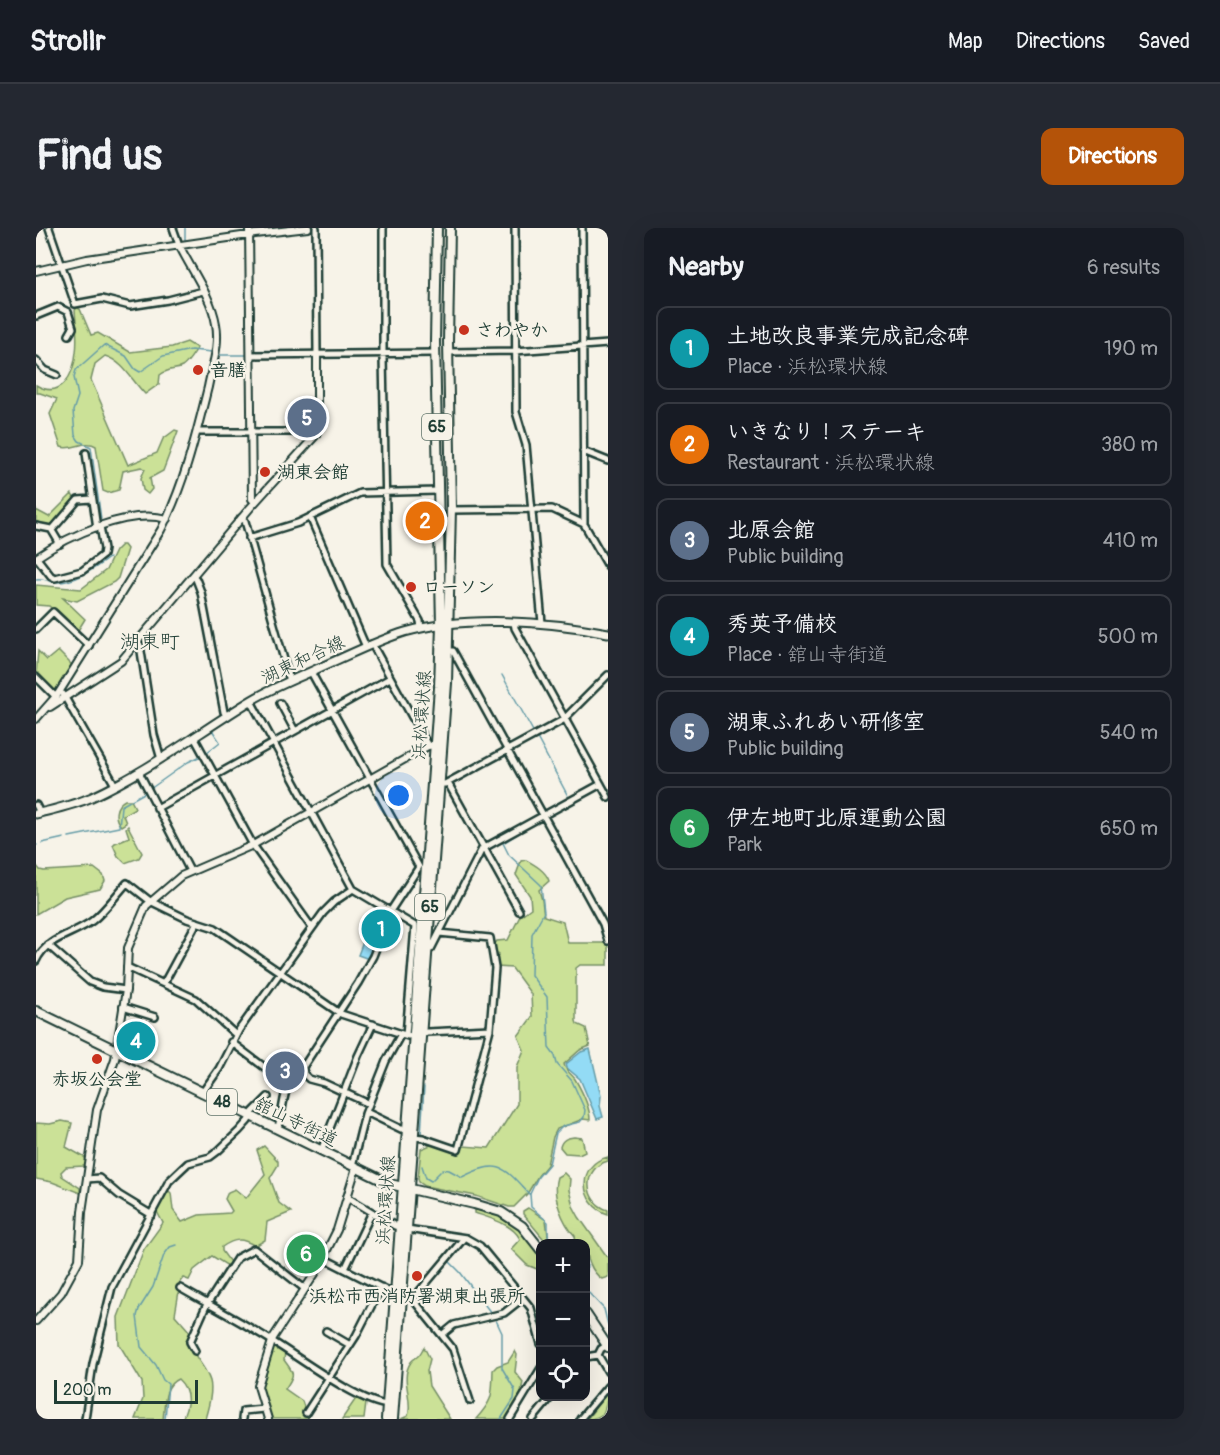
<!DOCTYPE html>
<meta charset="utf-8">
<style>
:root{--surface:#171b24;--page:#242831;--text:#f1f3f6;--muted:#9ea1a6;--line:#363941;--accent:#b45309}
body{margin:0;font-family:Pangolin,"Klee One",sans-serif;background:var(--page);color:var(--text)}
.controls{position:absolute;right:18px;bottom:18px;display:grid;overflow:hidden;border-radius:12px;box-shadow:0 6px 24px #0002}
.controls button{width:54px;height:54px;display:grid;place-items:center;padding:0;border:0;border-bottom:2px solid var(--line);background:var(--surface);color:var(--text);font:30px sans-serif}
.scale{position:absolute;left:18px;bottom:15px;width:144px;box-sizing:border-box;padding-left:6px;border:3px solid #1f3d34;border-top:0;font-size:16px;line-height:21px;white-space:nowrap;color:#1f3d34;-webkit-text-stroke:4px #f7f3e8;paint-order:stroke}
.you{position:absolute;left:363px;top:568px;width:21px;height:21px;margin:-15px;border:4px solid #fff;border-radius:50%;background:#1a73e8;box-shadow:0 0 0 9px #1a73e833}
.badge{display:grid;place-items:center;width:39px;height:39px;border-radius:50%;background:var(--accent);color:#fff;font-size:20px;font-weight:700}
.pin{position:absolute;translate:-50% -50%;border:3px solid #fff;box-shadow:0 2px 6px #0006}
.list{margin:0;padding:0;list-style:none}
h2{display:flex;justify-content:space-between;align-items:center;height:78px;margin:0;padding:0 24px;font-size:26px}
h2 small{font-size:20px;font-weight:400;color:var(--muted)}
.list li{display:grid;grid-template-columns:39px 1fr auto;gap:18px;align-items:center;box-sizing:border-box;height:84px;margin:0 12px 12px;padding:0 12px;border:2px solid var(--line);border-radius:12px}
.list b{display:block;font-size:22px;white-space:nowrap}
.list p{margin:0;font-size:20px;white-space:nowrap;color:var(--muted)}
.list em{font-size:20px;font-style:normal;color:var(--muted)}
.icon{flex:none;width:33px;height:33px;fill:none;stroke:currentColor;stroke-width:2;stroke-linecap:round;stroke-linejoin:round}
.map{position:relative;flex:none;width:572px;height:1191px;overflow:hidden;border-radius:12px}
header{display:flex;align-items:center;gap:36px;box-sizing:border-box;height:84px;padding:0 30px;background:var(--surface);border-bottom:2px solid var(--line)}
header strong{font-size:28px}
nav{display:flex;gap:33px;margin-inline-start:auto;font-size:21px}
.intro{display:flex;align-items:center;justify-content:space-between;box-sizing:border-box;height:144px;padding:0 36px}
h1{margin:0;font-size:42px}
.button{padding:15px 27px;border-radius:12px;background:var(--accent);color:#fff;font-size:21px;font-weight:700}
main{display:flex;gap:36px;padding:0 36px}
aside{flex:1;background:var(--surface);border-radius:12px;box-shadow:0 6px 24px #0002}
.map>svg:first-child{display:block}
</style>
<header>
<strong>Strollr</strong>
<nav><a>Map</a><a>Directions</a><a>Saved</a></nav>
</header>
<div class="intro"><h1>Find us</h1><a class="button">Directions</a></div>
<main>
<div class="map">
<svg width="572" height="1191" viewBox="0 0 572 1191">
<rect width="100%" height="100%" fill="#f7f3e8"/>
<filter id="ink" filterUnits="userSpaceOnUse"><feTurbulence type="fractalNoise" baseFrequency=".0167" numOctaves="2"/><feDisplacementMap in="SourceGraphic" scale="12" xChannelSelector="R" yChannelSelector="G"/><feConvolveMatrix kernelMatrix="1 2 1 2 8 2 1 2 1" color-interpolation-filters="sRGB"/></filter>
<g filter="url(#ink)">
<path fill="#cbe197" stroke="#758f66" stroke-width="1.5" d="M41 80 44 81 55 107 62 105 94 124 136 119 151 114 161 120C159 124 151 136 146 139 139 143 134 139 124 147L123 156 109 166C96 153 88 134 69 128L59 136 55 152 92 237 121 225 127 211 139 202 142 203 127 243 114 250 116 261 112 266 107 262 105 250 109 241 106 239 87 243 83 262 72 265 67 263 60 218C49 211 37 223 25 219L14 186 21 171 4 165H0V157C25 172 38 147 40 124 42 111 40 96 39 82Z
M36 266 39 272 19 295 14 298 0 295V282L13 289Z
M85 317H88L91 321 82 350 78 354 41 373 27 370 49 391 41 404 13 378 0 377V357L45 361 70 342 79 323Z
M2 423 11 432 22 423 37 438 19 466 0 447Z
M89 572H95L99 580 87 587 90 595 85 598C77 590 79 577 89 572Z
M92 598 106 625 103 630 89 635 82 628 77 617 79 615 93 609 90 600Z
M490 632C499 637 510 643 513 653L503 662 506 672 508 688 527 694 532 715H572V737H544L540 740V793L541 796 550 800 554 818 544 822 528 836C529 843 535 845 539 851 546 863 554 879 554 892L547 891 521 901 517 909 511 937 502 948 491 966 478 979H473L440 968 389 958 383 954 382 950 385 921 397 916 421 923 427 918 453 920 481 876V839L488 822 482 808 496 789 495 766 476 740 461 739 459 731 463 726 458 723 457 718 461 713 472 712 484 688 495 680 494 668 480 647 485 633Z
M0 637 4 642 8 643 58 640 67 647 69 653 64 661 29 669 0 686Z
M26 893 36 895 30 919 48 929 51 932 48 938 30 939 25 944 26 948 44 960V965L16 954 0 951V895L14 896Z
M538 909 546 910 549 923 543 926 529 925 524 919C526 911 531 910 538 909Z
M228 918 242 933V937L234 950 243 975 255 984 231 994 229 1012 219 1018C206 1010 199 1010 186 1019V1023L194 1034 192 1038 176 1028 158 1042 153 1052 147 1050 141 1058 143 1063 139 1087 154 1104C152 1127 168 1134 174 1153 177 1164 172 1180 169 1191H146C153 1177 154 1162 142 1151 127 1157 129 1178 127 1191H99L107 1171 106 1154 83 1116 82 1089 108 1021 127 995 120 982 128 966 132 962 135 965 137 982 146 994 163 987 194 985 196 983 189 971 192 964 199 961 210 970 229 946 221 922Z
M572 929V933C546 940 547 974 572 982V986C543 977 540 936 572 929Z
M528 945 534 951 533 962 537 978 543 989 572 1030V1049L566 1051C555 1044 550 1028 550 1016L540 1015 539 1008C527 995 515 968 521 949Z
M492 980 510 992 513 1015H511L487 986V983Z
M442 981 464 987 483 1001 504 1028V1044L501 1041 491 1037 475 1021 484 1011C477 996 453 990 439 985V982Z
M266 1011 288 1022 274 1049 250 1031Z
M240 1119 249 1124 248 1132C258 1146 260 1145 249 1161L266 1173 272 1191H235L225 1158 236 1122Z
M388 1119 394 1131 391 1143 393 1158 414 1191H365L372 1188C378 1171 363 1151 375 1134 378 1130 379 1131 383 1127 385 1125 386 1122 388 1119Z
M479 1123 481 1127 479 1144 487 1154 484 1169 471 1191H440C458 1171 456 1167 457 1142L461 1138 472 1134Z
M572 1163C569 1178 572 1191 551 1191Z
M321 1169 330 1175 328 1191H306Z"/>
<path fill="#93dbf5" stroke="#659ca8" stroke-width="1.5" d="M332 701 343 705 333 731 322 727Z
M554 821 565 868 564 878 567 889 561 891 544 851 531 840 530 836 545 824Z"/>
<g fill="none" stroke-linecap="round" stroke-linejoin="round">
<path stroke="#659ca8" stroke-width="1.5" d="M149 0V13
M475 28V0
M178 79 184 97 182 125
M183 127H211
M65 291 55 219 43 213 39 207 37 183 42 168 38 149 40 142 68 117 90 128 99 141 104 144 127 128 155 122 176 124
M563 317 572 332
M0 351C8 349 11 354 19 354 40 355 57 341 73 330
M466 447 498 505
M188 494 191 493
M501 510 533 570
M170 525 184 514 176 502 184 497
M114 561 152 534 165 528
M511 589 536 575
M506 591 467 615 473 627 505 657 508 684 496 706 495 747 511 769 513 820 519 828 521 836 536 853 549 882 548 889 544 894 527 898 520 905 513 936 502 949 494 966 495 979 512 994V1008L515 1016
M33 609 83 599 85 578 110 564
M6 615 28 610
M0 617H1
M385 907 388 859
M386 938 390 950 395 953 407 941 413 942 426 949C464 930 468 939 494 967
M550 1030 551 1033 550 1062 568 1081 572 1097
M413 1033 424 1044 455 1085
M459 1090 466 1105V1140L479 1162 478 1171 465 1191
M129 1191 132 1156 127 1152 120 1137 105 1119 101 1088 103 1081 117 1059 128 1027 134 1019 140 1017"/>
<defs>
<path id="minor" d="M13 0 39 76 66 71 94 78 132 72 167 63
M137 0 143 17
M280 0 281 126
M347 0V129L351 336 384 393 385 400
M479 0 480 184 490 217 506 395
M546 0 548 296
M0 88 22 79 32 84 37 100 33 107
M413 124 479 123 572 116
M215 127 400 125
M0 132 9 142 21 147
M161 204H281
M547 223 572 233
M50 225 61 300
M415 282 516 281 548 296 572 338
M274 289 330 419
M205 290 209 293 254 453
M0 298 15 301 24 316
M16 302 42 272 56 271
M213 310 262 295 324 265 401 263
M1 330 15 348 19 350 46 343 67 327 68 321 64 298
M157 348 160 351 165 364 188 484 191 488
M478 394 479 400 572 569
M0 401 17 384 53 418
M101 414 104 417 118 507 125 531
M336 416 392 518
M412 423H417L567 696 572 713
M275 444 383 639 355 682 337 728 322 755 267 839 268 846 273 851 288 855 333 876
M0 449 20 469
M27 466 79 557
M215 473 317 661 379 698 370 807
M244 475 259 503
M158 509 217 617 276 700
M103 544 154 643
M412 555 448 620
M403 556H409L527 492 572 447
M0 577 4 585
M121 580 354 450
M448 620 483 683
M12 717 54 754 67 759 90 762
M391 721H395L446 621 565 556
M0 733C11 709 37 707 56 693 69 683 80 667 91 655L114 673 151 691 179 700 305 786 372 808 391 804 454 801
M91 739 160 771 199 806
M128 755 161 694
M87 779 119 789
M195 814 252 857
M166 865 183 841 203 802 287 685 298 674 317 661
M330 884 365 901H370
M241 901C249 885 245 847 267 842
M378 909 387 910 422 922 454 801 459 740 454 710 403 705
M285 923 322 828 337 796
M316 938 329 886 350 833 365 806
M51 951 63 950 83 967 116 987
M311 969 359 998 363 999
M371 1001 430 1010 444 1018 495 1080 505 1116
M287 1030 354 1064H371L417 1121 434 1173
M309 1041 336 984
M144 1060C175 1078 206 1094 236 1113 264 1130 323 1175 353 1177
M377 1071 428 1010
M290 1103 314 1117
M407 1106 418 1097 468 1085 487 1070
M571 1117 565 1121 562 1127 572 1144
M159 1123 154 1114 170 1078 201 1030 218 1021 269 1061
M550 1129 562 1127
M270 1185 320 1108 345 1059
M49 1191 57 1136 76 1059 133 953 152 935 174 929 182 923 203 903 212 893 217 884 232 869
M206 1191 207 1183 228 1181
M474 1191 505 1140
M497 1191 516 1168
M544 1191 572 1158"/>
<path id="tertiary" d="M213 0 216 271 219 274
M0 43 51 31 219 6 272 0
M0 330C32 308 92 280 131 291
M14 479 85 433 214 280 280 207 281 201V126
M0 491 22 466 125 302C148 258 160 207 172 159 176 138 184 117 180 96 176 70 155 41 143 17
M0 1093 25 1065 43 1032 46 984 61 882 79 831 90 762 92 720 110 678 145 648 217 617 392 518 399 517
M232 1191 222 1158 237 1110 280 1044 301 1002 320 940"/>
<path id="secondary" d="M0 586C19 581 38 577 56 569 113 543 163 504 216 472 238 459 262 450 285 439 313 427 340 413 369 404 429 387 512 393 572 405"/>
<path id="primary" d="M0 783 354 956 438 976 465 984 486 998 505 1022
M550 1086 572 1119
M350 1191 403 459 405 397 399 114 401 0
M357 1191 411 455 415 280 412 114 414 0"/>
</defs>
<use href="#minor" stroke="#1f3d34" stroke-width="10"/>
<use href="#tertiary" stroke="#1f3d34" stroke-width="10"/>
<use href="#secondary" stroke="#1f3d34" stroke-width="11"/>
<use href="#primary" stroke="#1f3d34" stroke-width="12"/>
<use href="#minor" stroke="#f7f3e8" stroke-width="5"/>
<use href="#tertiary" stroke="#f7f3e8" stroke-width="6"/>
<use href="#secondary" stroke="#f7f3e8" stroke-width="7"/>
<use href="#primary" stroke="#f7f3e8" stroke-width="8"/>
</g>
</g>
<g fill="#c8321e" stroke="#f7f3e8" stroke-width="2">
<circle cx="428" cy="102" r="6"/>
<circle cx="162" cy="142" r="6"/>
<circle cx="229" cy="244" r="6"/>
<circle cx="375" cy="359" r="6"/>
<circle cx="61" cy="831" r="6"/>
<circle cx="381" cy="1048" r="6"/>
</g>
<g text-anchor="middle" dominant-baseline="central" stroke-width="4.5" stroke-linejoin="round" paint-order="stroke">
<g fill="#f7f3e8" stroke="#60746a" stroke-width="1.5">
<rect x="386" y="186" width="30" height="26" rx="4.5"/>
<rect x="379" y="666" width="30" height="26" rx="4.5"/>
<rect x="171" y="861" width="30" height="26" rx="4.5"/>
</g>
<g font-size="16" font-weight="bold" fill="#1f3d34">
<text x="401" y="199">65</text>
<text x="394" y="679">65</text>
<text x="186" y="874">48</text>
</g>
<g font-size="18" font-weight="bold" fill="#1f3d34" stroke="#f7f3e8" text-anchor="start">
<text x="440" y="102">さわやか</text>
<text x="174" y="142">音膳</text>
<text x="241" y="244">湖東会館</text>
<text x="387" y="359">ローソン</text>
<text x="61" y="851" text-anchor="middle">赤坂公会堂</text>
<text x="381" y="1068" text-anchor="middle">浜松市西消防署湖東出張所</text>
</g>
<g font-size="18" fill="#1f3d34" stroke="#f7f3e8">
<text transform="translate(267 432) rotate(-25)">湖東和合線</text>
<text transform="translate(386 487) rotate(-86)">浜松環状線</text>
<text transform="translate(260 894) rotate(26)">舘山寺街道</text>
<text transform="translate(350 972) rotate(-86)">浜松環状線</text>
</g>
<g font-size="20" fill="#1f3d34" stroke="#f7f3e8">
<text x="114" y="413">湖東町</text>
</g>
</g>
</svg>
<div class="controls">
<button>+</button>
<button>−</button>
<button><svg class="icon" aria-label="locate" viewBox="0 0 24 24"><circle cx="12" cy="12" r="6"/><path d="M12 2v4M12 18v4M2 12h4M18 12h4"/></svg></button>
</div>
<div class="scale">200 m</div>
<div class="you"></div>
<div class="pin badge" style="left:345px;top:701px;background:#0f9aa8">1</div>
<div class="pin badge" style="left:389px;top:293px;background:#e8710a">2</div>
<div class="pin badge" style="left:249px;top:843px;background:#5c6f8a">3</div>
<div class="pin badge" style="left:100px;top:813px;background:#0f9aa8">4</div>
<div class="pin badge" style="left:271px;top:190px;background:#5c6f8a">5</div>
<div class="pin badge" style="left:270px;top:1026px;background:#2e9e5b">6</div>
</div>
<aside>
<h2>Nearby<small>6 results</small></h2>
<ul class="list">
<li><span class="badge" style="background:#0f9aa8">1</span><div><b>土地改良事業完成記念碑</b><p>Place · 浜松環状線</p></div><em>190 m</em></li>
<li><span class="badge" style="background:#e8710a">2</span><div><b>いきなり！ステーキ</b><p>Restaurant · 浜松環状線</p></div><em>380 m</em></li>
<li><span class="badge" style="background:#5c6f8a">3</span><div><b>北原会館</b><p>Public building</p></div><em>410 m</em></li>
<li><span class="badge" style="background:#0f9aa8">4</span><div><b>秀英予備校</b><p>Place · 舘山寺街道</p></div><em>500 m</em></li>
<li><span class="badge" style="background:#5c6f8a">5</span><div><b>湖東ふれあい研修室</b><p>Public building</p></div><em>540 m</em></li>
<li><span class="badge" style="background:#2e9e5b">6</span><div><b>伊左地町北原運動公園</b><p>Park</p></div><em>650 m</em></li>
</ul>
</aside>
</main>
